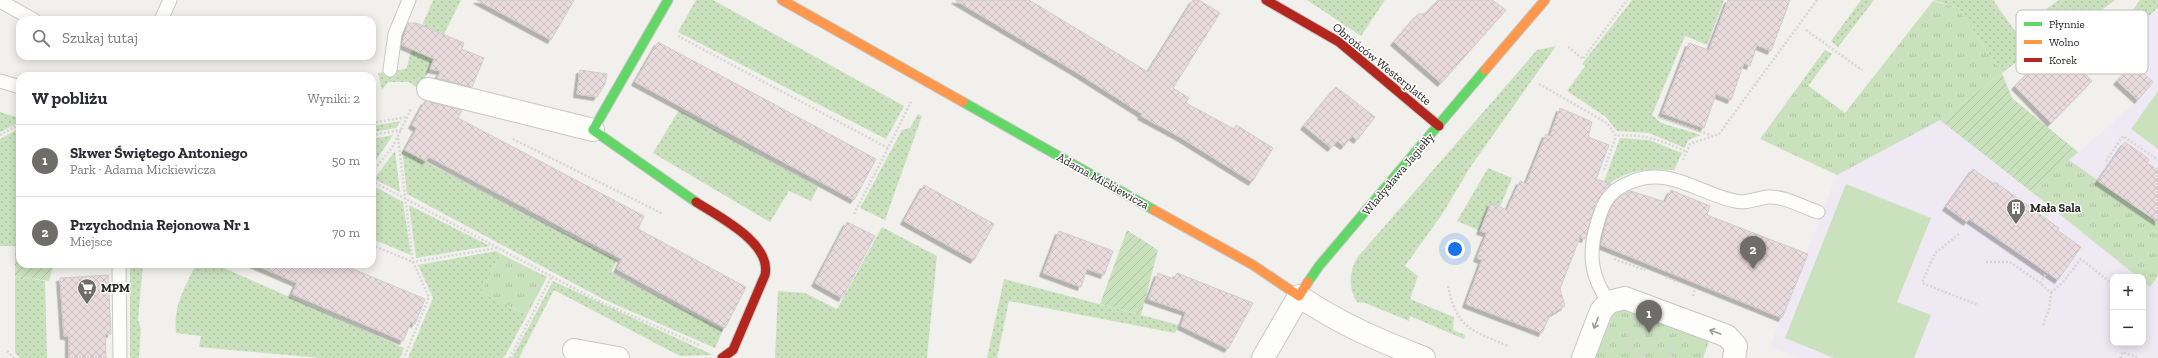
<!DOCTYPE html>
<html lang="pl">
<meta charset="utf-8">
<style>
:root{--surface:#fff;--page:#f2f2f3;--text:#2b2b33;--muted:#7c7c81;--line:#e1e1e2;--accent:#6e6d69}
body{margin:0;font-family:"Zilla Slab",serif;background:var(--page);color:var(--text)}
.controls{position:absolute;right:12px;bottom:12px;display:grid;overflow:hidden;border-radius:8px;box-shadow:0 2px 10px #0003}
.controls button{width:36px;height:36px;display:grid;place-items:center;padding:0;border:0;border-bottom:1px solid var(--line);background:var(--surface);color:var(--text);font:20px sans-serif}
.you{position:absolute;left:1455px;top:249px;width:14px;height:14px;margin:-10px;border:3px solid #fff;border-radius:50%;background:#1a73e8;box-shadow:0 0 0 6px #1a73e833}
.badge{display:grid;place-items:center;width:26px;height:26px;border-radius:50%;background:var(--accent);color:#fff;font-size:13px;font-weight:700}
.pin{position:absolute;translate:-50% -33px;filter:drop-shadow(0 1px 2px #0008)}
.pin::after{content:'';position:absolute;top:21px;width:14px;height:12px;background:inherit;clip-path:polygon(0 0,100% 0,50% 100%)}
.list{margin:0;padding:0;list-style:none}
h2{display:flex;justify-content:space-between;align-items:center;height:52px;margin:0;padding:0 16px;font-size:17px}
h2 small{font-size:13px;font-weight:400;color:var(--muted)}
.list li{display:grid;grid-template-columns:26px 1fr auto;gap:12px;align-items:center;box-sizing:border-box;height:72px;padding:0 16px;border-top:1px solid var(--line)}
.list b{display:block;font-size:15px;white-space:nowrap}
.list p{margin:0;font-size:13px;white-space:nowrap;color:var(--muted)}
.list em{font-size:13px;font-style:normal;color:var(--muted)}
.icon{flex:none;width:22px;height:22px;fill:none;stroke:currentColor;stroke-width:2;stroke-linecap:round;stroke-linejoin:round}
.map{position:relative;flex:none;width:2158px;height:358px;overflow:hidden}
.search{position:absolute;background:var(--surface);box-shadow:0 2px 10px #0003;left:16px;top:16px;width:360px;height:44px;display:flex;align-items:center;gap:10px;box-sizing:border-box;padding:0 14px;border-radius:12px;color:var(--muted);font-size:15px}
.panel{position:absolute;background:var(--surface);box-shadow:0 2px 10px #0003;left:16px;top:72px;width:360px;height:196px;border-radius:12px}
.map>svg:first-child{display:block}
</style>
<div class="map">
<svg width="2158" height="358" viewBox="0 0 2158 358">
<defs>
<pattern id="grass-dots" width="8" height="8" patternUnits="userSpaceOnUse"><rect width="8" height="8" fill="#cae1be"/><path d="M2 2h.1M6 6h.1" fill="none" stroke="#aec1a3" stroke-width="1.8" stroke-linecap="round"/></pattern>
<pattern id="park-tufts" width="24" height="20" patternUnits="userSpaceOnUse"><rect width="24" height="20" fill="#cae1be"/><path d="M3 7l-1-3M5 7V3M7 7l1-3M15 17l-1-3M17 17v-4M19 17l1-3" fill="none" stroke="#aec1a3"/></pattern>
<pattern id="garden-furrows" width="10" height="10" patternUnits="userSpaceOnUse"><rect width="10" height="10" fill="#cae1be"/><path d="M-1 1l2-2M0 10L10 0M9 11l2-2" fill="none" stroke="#aec1a3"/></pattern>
<pattern id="building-cross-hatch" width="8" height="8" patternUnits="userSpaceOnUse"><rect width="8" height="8" fill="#eadbdf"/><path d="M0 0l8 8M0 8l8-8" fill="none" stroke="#c9bcbf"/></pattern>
<filter id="shadow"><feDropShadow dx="-3.5" dy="3.5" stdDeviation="0" flood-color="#0004"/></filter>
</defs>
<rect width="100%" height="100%" fill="#f1f0ec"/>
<path fill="#eee9f3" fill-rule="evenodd" d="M2158 8V358H1801L1770 347 1837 175 1940 120 2033 193 2138 100 2153 83 2114 46ZM2113 277H2143V343H2113Z"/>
<path fill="url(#grass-dots)" d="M433 0H461L444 34 430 69 419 89 409 82H388L382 90 378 73 406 69 412 49Z
M696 0H713L904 106 886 139 678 32Z
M1307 0H1385L1361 36Z
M1632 0H1724L1707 45 1685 36 1652 115 1661 123 1701 135 1688 140 1685 148 1649 133 1617 131 1606 117 1567 91 1585 66 1582 64Z
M1861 0H1874L1838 47 1831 41Z
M1933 0H1993L2015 31 2059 0H2115L2092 17 2086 10 2002 73 1958 8Z
M2140 0H2158V8L2114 46 2120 28Z
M1556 46 1469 169 1443 213 1405 266 1418 276 1410 299 1454 317 1453 330 1465 335 1464 339 1410 316 1409 321 1365 303 1357 302C1348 288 1349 272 1357 258L1537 50Z
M1825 50 1832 54 1808 86 1802 81Z
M16 98 20 99V122L0 132V112L16 117Z
M679 110 818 187 811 201 789 191 770 222 653 153Z
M918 114 922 116 885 220 860 208 902 130 910 128Z
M401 121 396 128 372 132V126Z
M20 128V232H15V246H0V139Z
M393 135 372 166V139Z
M1620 138 1649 140 1682 153 1674 170C1646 168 1617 170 1599 195Z
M402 150 617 260 611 272 723 330 715 348 603 299 407 194Z
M395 151 400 192 374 179Z
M1488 168 1512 178 1500 207 1480 231 1457 221Z
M372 185 403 202 411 255 372 239Z
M409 205 490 246 416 258Z
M882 227 937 256 927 358H775L778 291 805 293 837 309Z
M496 251 501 254 481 292 527 315 505 356 501 358H408L433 298 418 265Z
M130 264H143L138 320 141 329 139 358H130Z
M196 264H215L404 348 400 358H321L199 347 201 336 176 333C173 305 185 288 196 264Z
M15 276 45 281 47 358H20L15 353Z
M1004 279 1179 325 1175 333 1009 301 997 358H987Z
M553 281 713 355 680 356 554 290 519 358H512Z"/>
<path fill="url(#park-tufts)" d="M1933 1 1958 8 2002 73 1940 120 1837 175 1760 139 1802 81 1845 113Z
M2069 160 2158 222V276L2150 287 2143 281V277H2138L2033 193Z
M501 254 547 277 527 315 481 292Z
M1626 308 1709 341 1703 358H1595L1613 314Z"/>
<path fill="url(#garden-furrows)" d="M2002 73 2012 98 2078 152 2033 193 1940 120Z
M1127 230 1158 250 1141 315 1100 304Z
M15 232H20V264H54L49 281 15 276Z"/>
<path fill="#cae1be" d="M2158 91V149L2131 129Z
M1846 184 1931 218 1897 302 1931 315 1914 358H1834L1785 338Z"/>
<path fill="url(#building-cross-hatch)" stroke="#cfcdcc" filter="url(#shadow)" d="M477 0H574L551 40Z
M955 0H1029L1148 72 1193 0H1199L1220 13 1173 88 1189 98 1186 103 1234 129 1236 125 1273 148 1252 182 1180 137 1141 116 1142 114 1076 72Z
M1438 0H1492L1506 10 1441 83 1394 42 1418 14H1425Z
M1728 0H1790L1771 51 1757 45 1750 66 1744 63 1731 100 1716 94 1704 128 1662 113 1689 43 1709 50Z
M408 23H416L464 43 462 49 484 58 472 87 437 78 441 71 430 69 434 59 402 45Z
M658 42 876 159 854 200 635 82Z
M2056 45 2092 81 2051 123 2015 86Z
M2133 64 2153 82 2138 100 2117 81Z
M580 70 607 74 605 84 597 97 577 94Z
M1336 87 1375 117 1357 140 1352 136 1344 146 1337 141 1331 148 1304 126Z
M425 101 462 110 458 118 644 216 638 229 746 287 725 328 617 269 622 259 429 157 426 161 405 150 417 128 412 125Z
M1560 108 1592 122 1588 137 1609 145 1596 179 1611 184 1596 202 1585 239 1580 237 1560 289 1565 306 1550 315 1542 333 1466 304 1482 260 1477 258 1487 233 1480 231 1491 203 1507 210 1520 181 1526 184 1546 134 1550 136Z
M2125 142 2149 159 2147 163 2158 170V222L2098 181Z
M1973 169 1994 184 1995 182 2059 228 2057 230 2081 247 2058 280 1969 219 1967 222 1946 207Z
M924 185 994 224 974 260 904 221Z
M1671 190 1710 206 1707 215 1808 254 1782 318 1601 245 1608 215 1613 204 1621 196 1631 191 1665 202Z
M847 222 875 236 842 298 815 283Z
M1059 231 1113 251 1104 275 1087 269 1081 287 1043 273Z
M253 264H341L425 299 415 324 411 322 403 341 292 294 297 283Z
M1158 273 1174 279 1177 273 1253 303 1228 349 1181 326 1186 312 1148 299Z
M108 275 111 334H105L106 358H69V336H64L60 278Z"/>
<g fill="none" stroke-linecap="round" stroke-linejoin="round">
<defs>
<path id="lane" d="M0 1 34 20
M161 20 170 0
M390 70 395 34 409 0
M0 81 20 87
M119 264 120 358
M1609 302C1592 279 1588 256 1596 228 1602 205 1607 191 1631 182 1669 166 1698 193 1735 201 1747 204 1757 198 1768 197 1784 196 1803 207 1818 212"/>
<path id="street" d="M428 89 593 130
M574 350 618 358
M1263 358 1299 296C1338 323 1380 341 1424 358
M1583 358 1601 311 1609 302 1625 298 1727 336 1736 346 1734 358"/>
<path id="fast" d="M668 0 593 130 696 202
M963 102 1154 210
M1308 282 1319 266 1485 70"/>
<path id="slow" d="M782 0 963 102
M1485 70 1545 0
M1154 210 1253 265 1299 296 1308 282"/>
<path id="jam" d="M1266 0 1339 42 1439 126
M696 202C719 217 772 243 765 275L733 350 722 358"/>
</defs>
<use href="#lane" stroke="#c8c7c4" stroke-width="15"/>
<use href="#street" stroke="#c8c7c4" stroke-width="24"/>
<use href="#fast" stroke="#c8c7c4" stroke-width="11"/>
<use href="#slow" stroke="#c8c7c4" stroke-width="11"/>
<use href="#jam" stroke="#c8c7c4" stroke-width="11"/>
<path stroke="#d7d6d5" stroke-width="2.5" stroke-dasharray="2 2" stroke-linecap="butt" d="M1806 30 1862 70
M678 36 888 148 911 102
M1568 47 1583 59 1627 0
M1539 84 1607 123 1616 136C1643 133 1663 141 1687 152
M1658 117 1713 136
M372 123 407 117
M0 135 20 124
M372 135 401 130
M398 138 413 262 497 248
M513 139 663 214
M1683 160 1690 144 1719 134 1817 0
M2106 161 2123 136 2158 160
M1604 170 1616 136
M372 172 392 148 411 109
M372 181 596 300 699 345
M854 214 888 148
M1959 234 1935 253 1922 283 1978 305
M372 245 413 262 429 297 404 358
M1614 259 1645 270
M1986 262H2010L2040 283
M1666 277 1678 282
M1448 286C1457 329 1471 330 1508 346
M2051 293 2063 282 2081 259 2111 283
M1693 296 1695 289
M2043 325 2049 309 2051 293 2040 283 2047 272
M1625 327 1628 333 1627 345 1636 354 1645 358
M1670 343 1671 358
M7 351 14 358
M1644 357 1652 344 1659 341
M510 358 552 276
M2120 358 2123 352 2138 358"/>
<use href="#lane" stroke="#fdfdfc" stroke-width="13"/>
<use href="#street" stroke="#fdfdfc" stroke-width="22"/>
<use href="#fast" stroke="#63d668" stroke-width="9"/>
<use href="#slow" stroke="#ff974d" stroke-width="9"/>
<use href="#jam" stroke="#b3261e" stroke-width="9"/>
</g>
<defs><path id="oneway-shaft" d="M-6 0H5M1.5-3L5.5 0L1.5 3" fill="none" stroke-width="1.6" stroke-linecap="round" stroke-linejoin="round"/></defs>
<g stroke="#9d9c9a">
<use href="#oneway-shaft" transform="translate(1596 323) rotate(111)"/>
<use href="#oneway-shaft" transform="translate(1715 332) rotate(-160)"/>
</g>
<defs>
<symbol id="building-pin" viewBox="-11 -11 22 30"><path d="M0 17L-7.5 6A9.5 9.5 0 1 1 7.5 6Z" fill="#6e6d69" stroke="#fff"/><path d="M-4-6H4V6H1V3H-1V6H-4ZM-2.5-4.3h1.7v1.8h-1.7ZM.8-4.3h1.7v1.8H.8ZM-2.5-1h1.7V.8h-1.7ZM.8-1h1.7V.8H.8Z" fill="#fff"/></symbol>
<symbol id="supermarket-pin" viewBox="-11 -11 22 30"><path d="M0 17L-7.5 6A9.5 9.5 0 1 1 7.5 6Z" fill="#6e6d69" stroke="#fff"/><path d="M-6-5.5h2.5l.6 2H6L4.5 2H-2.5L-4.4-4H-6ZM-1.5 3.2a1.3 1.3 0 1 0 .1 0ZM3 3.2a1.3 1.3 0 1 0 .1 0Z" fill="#fff"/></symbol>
</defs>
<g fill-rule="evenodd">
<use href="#building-pin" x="2005" y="197" width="22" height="30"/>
<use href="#supermarket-pin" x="76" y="277" width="22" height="30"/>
</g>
<g text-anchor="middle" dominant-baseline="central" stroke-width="3" stroke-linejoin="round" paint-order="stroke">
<g font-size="12" fill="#272623" stroke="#fff">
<text transform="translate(1382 64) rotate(39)">Obrońców Westerplatte</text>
<text transform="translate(1398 174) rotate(-50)">Władysława Jagiełły</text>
<text transform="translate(1103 181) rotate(29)">Adama Mickiewicza</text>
</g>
<g font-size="12" font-weight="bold" fill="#272623" stroke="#fff" text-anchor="start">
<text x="2030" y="208">Mała Sala</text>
<text x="101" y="288">MPM</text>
</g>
</g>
<rect x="2016" y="10" width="132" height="64" rx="6" fill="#fff" stroke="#bebebd" stroke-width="1"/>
<rect x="2024" y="22" width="18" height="4" fill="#63d668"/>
<rect x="2024" y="40" width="18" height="4" fill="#ff974d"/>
<rect x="2024" y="58" width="18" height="4" fill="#b3261e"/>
<g font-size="11" fill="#272623">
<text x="2049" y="28">Płynnie</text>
<text x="2049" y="46">Wolno</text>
<text x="2049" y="64">Korek</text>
</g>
</svg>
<div class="controls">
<button>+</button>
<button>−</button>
</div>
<div class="you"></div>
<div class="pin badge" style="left:1649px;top:333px">1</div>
<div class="pin badge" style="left:1753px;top:269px">2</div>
<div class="search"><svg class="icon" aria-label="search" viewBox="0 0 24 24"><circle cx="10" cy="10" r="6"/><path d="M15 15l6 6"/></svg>Szukaj tutaj</div>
<section class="panel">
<h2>W pobliżu<small>Wyniki: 2</small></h2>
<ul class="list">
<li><span class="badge">1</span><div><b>Skwer Świętego Antoniego</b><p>Park · Adama Mickiewicza</p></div><em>50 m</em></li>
<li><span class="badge">2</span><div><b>Przychodnia Rejonowa Nr 1</b><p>Miejsce</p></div><em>70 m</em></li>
</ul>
</section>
</div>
